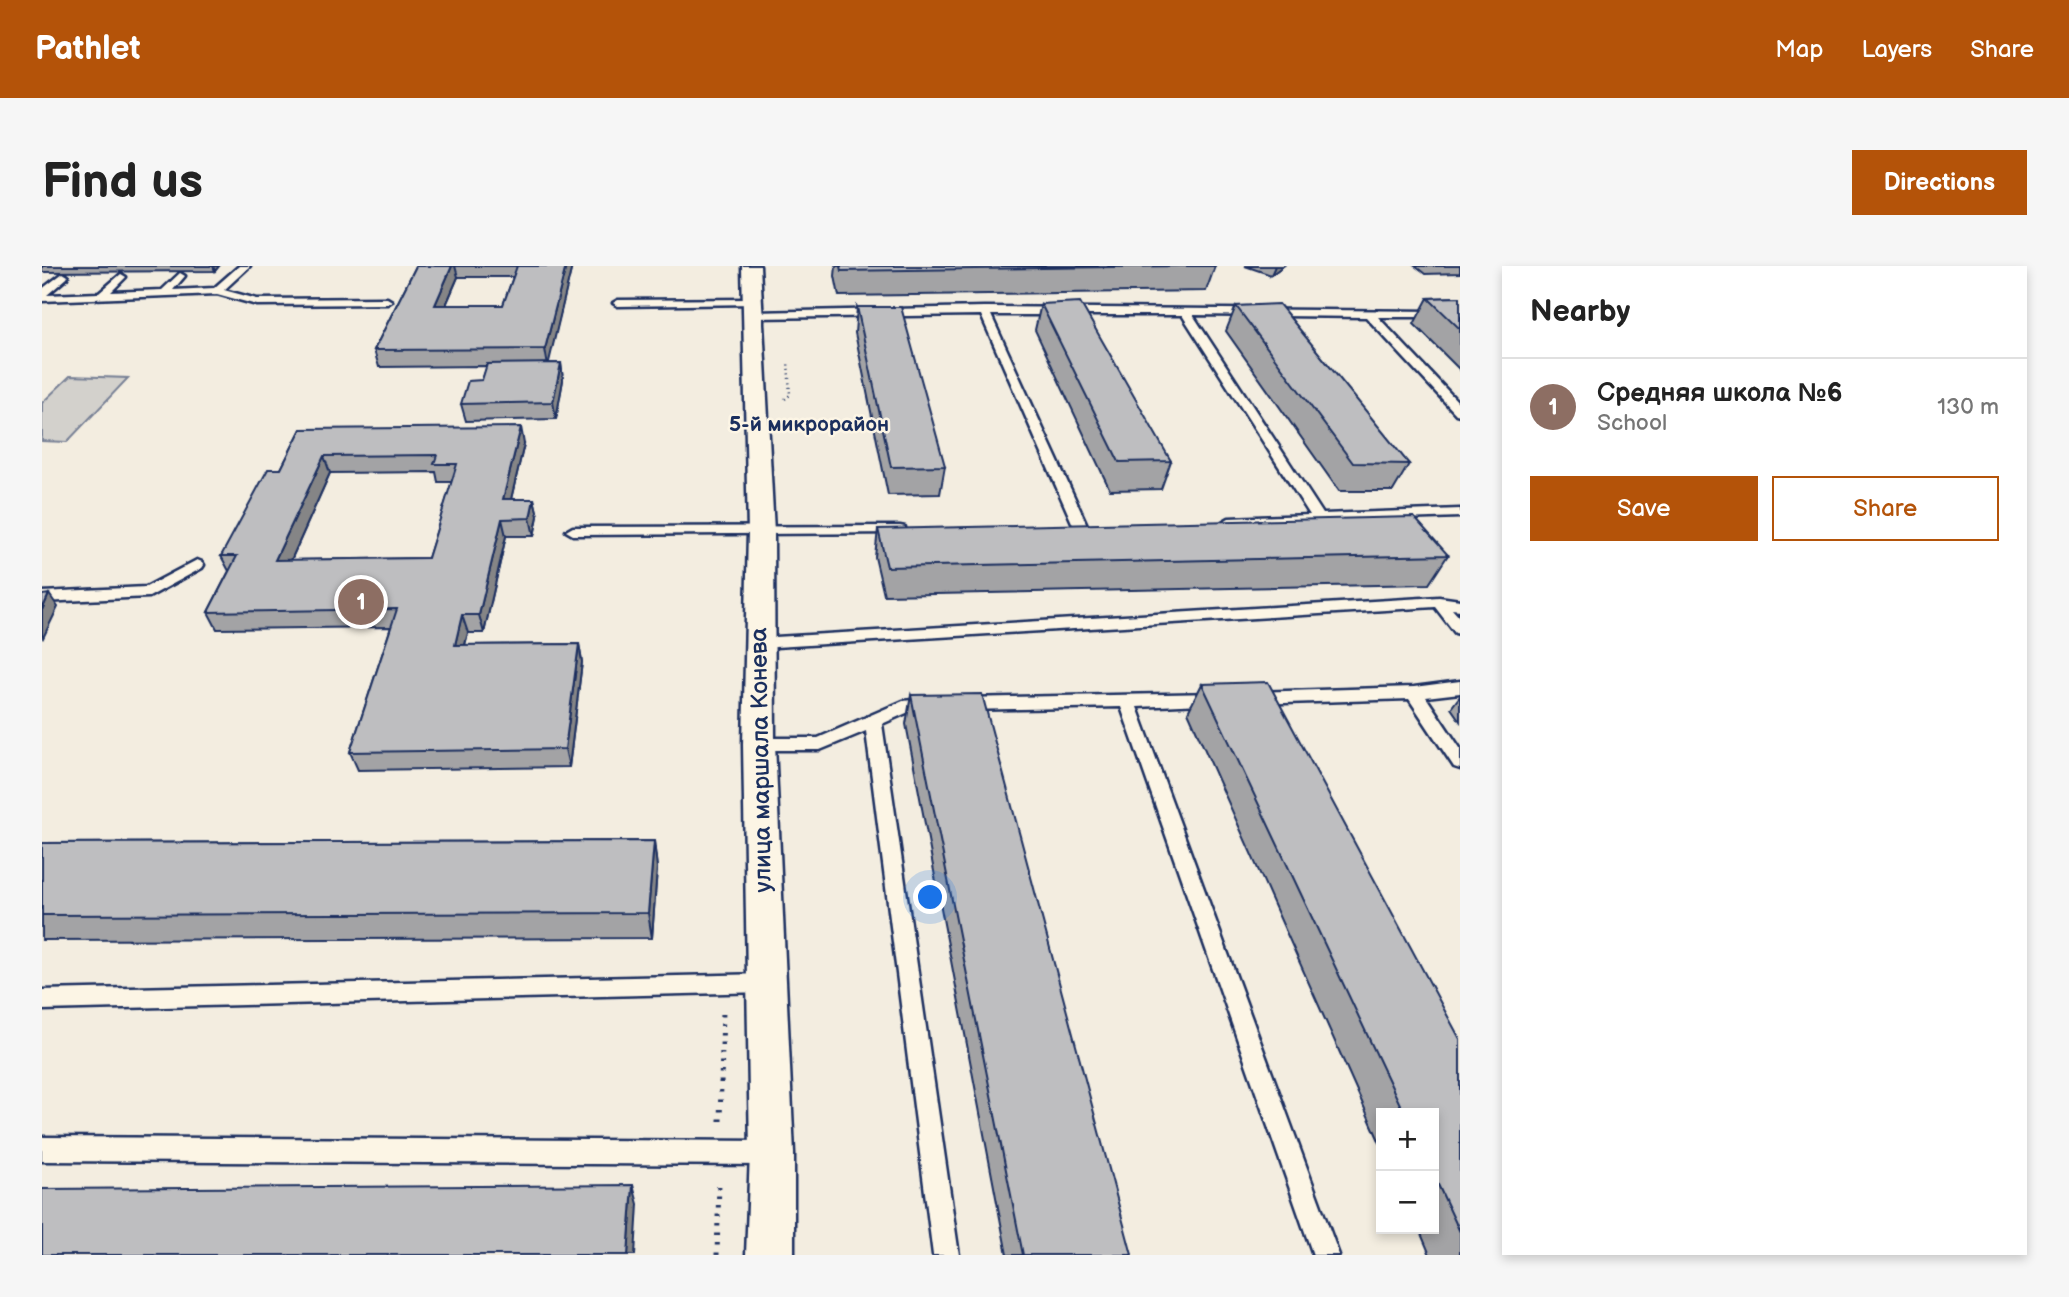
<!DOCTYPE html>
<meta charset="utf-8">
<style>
:root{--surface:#fff;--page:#f6f6f6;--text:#222;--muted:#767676;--line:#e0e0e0;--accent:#b45309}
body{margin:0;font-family:"Balsamiq Sans",sans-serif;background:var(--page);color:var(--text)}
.controls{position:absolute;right:21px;bottom:21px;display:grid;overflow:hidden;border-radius:0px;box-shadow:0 4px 10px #0003}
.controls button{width:63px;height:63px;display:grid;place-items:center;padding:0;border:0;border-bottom:2px solid var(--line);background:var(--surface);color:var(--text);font:35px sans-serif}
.you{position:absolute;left:889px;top:632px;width:24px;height:24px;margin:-18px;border:5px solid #fff;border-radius:50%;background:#1a73e8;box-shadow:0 0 0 10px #1a73e833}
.badge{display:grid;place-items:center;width:46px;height:46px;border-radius:50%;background:var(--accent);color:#fff;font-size:23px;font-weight:700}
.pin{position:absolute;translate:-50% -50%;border:4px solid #fff;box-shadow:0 2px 7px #0006}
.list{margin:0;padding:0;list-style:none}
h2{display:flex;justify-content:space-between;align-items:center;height:91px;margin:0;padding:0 28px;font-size:30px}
h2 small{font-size:23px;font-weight:400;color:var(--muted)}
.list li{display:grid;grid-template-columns:46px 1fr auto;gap:21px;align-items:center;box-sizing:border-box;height:98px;padding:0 28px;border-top:2px solid var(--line)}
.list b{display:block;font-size:26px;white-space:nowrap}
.list p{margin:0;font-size:23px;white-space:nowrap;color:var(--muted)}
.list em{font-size:23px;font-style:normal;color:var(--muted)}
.actions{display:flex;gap:14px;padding:21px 28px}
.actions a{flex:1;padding:16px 0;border:2px solid var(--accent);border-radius:0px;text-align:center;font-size:24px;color:var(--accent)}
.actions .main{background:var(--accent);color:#fff}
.map{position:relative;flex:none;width:1418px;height:989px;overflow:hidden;border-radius:0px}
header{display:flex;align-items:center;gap:42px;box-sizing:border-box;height:98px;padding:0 35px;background:var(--accent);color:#fff}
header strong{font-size:33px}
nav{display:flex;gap:38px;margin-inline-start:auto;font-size:24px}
.intro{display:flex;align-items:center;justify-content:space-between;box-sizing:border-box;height:168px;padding:0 42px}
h1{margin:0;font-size:49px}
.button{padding:18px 32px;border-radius:0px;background:var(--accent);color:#fff;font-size:24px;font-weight:700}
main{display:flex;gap:42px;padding:0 42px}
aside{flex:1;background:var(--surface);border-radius:0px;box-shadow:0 4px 10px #0003}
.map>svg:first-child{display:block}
</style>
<header>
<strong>Pathlet</strong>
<nav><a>Map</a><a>Layers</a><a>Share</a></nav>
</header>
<div class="intro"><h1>Find us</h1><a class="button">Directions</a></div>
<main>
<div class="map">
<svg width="1418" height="989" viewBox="0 0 1418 989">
<rect width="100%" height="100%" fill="#f3ede0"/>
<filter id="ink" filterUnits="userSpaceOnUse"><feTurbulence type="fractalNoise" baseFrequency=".0143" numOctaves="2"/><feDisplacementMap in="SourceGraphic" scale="14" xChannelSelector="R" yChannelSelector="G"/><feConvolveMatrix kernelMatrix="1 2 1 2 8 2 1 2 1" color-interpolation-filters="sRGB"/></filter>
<g filter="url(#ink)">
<path fill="#d3d1cc" stroke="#778095" stroke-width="2" d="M28 110 86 112 25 176 0 175V137Z"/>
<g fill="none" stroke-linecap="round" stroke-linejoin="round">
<defs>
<path id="lane" d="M197 0H208L182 24 215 33 345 32 350 35 345 38 215 39 175 28 0 35V23L21 7 26 10 25 12 5 29 57 27 79 8 84 11 69 26 120 24 138 7 143 10 131 24 172 22Z
M709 33 713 34V38L576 40 571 37 576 34Z
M942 41 1394 45 1418 52V58L1393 51H1336L1418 138V149L1414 148 1324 51 1151 49 1281 248 1418 243V251L1182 259 1180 256 1187 252 1268 249 1140 49H949L1046 261 1039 265 1032 261 939 49 709 52 704 49 709 46Z
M858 260 863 261V267L531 269 524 265 531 261Z
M155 294 160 296 162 299 160 302 107 331 0 336V326L104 321Z
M1397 331 1418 334V344L1410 343 1418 352V368L1413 367 1393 341 717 382 709 377 717 372Z
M1418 415V427L1384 431 1418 482V503L1412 501 1367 433 1211 438 1203 432 1211 426 1372 421Z
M1176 427 1184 433 1182 437 1095 441 1297 989H1271L1079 441 921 444 913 438 921 432Z
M889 432 895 434 897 438 895 442 869 445 840 458 917 989H891L824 465 778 484H717L711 483 708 478 711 473 717 472H776L861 435Z
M724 708 731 710 734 717 731 724 724 726 0 744V724Z
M0 871 730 875 738 879 742 887 738 895 730 899 0 895Z"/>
<path id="street" d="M700 0H718L732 266 733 478 752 887V989H704L708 887 701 478 706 266Z"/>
</defs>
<use href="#lane" stroke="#1b2f5e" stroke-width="5"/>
<use href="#street" stroke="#1b2f5e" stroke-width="5"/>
<path stroke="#1b2f5e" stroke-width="2.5" stroke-dasharray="1 3.5" stroke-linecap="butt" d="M743 133 748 129 746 95"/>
<path stroke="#1b2f5e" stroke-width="5" stroke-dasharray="2.5 7" stroke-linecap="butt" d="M678 855 681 745
M675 989 677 916"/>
<use href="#lane" fill="#fcf5e5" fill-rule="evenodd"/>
<use href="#street" fill="#fcf5e5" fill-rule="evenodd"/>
</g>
<path fill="#a3a3a5" stroke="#1b2f5e" stroke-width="2" fill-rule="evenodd" d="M0 0H177L173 5 0 6Z
M374 0H530L506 97H519L521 114 514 153 424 155 419 138 440 114 445 100 337 101 332 84ZM416 11H471L461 39H404Z
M794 0H1173L1164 25 797 30 793 10Z
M1203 0H1241L1229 9Z
M1373 0H1418V7L1383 8Z
M1418 31V104L1372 58 1386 32Z
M999 38 1129 195 1119 223 1068 224 993 64Z
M1194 40 1367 198 1351 225H1297L1184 65Z
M815 41 903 200 898 228 846 229 813 67Z
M259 163 482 178 469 233H492L496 250 492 270H464L442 367H426L423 379 537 378 540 396 527 501 316 504 308 486 349 361 175 363 166 346 187 305 179 290 239 203ZM394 206 396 216H410L386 292 249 294 288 207Z
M836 263 1406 289 1387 318 842 329 833 291Z
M1160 418 1418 773V989H1388L1377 963H1392V847H1339V879L1146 446Z
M869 429 1090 989H965L864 458Z
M1418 430V455L1409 442Z
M612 575 615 602 610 672 0 674V577Z"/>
<path fill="#858586" stroke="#1b2f5e" stroke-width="2" d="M171 0H177L173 5Z
M410 0H413L416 11 397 55 393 39Z
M524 0H530L506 100 503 83Z
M1233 0H1241L1229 9Z
M519 97 521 114 514 153 511 136Z
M479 161 482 178 465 250 461 233Z
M282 190 288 207 241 312 233 294Z
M492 233 496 250 492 270 488 252Z
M460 253 464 270 442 367 437 349Z
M7 328 16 341 1 372 0 370V344Z
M420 349 426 367 418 397 413 379Z
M537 378 540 396 527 501 523 483Z
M612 575 615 602 610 672 606 647Z
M591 919 596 938 593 989H586Z"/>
<path fill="#bebec0" stroke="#1b2f5e" stroke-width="2" fill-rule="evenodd" d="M374 0H410L393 39H461L475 0H524L503 83 332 84Z
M798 0H1139L799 5Z
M1418 31V63L1386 32Z
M1038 36 1129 195 1077 196 999 38Z
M1237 38 1367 198 1311 197 1194 40Z
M815 41H859L903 200 849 201Z
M519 97 511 136 419 138 426 115 440 114 445 98Z
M479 161 461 233H492L488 252 460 253 437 349H420L413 379 537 378 523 483 308 486 355 343 166 346 195 290H179L226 203H239L259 163ZM395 189 392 198H415L386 292 233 294 282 190Z
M1372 251 1406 289 845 301 836 263Z
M7 328 0 344V329Z
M1226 416 1418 773V966L1392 910V847H1362L1160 418Z
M940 428 1090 989H981L869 429Z
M612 575 606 647 0 649V577Z
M591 919 586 989H0V923Z"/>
</g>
<g text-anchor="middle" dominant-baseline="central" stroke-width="5" stroke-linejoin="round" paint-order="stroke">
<g font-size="21" font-weight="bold" fill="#1b2f5e" stroke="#fcf5e5">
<text x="767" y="158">5-й микрорайон</text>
</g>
<g font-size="24" fill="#1b2f5e" stroke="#fcf5e5">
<text transform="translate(719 494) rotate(-91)">улица маршала Конева</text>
</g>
</g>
</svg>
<div class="controls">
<button>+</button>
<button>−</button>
</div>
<div class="you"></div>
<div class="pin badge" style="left:319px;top:336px;background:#8d6e63">1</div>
</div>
<aside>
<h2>Nearby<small></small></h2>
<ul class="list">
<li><span class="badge" style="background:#8d6e63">1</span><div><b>Средняя школа №6</b><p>School</p></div><em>130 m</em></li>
</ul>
<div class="actions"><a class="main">Save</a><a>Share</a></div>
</aside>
</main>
